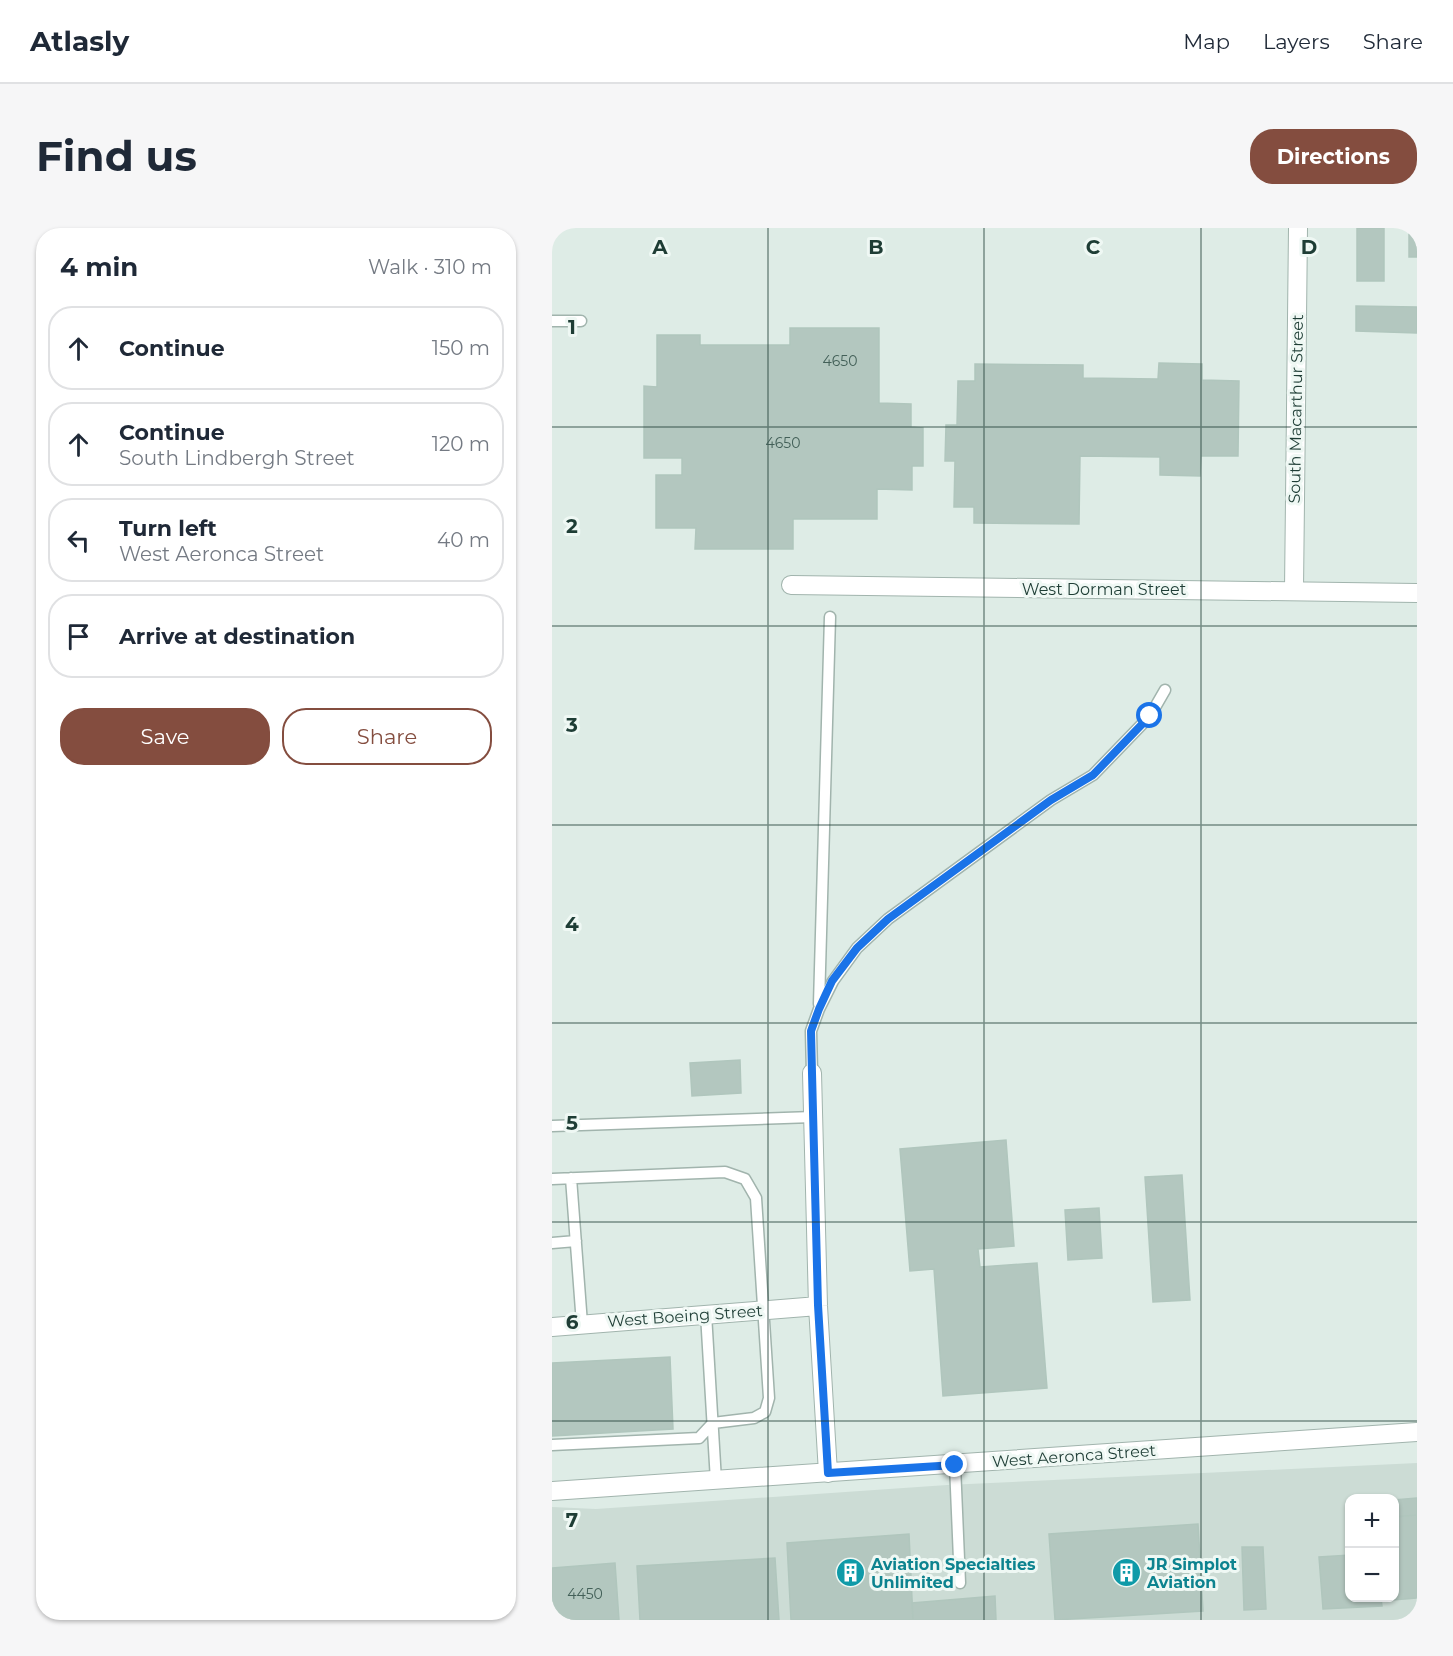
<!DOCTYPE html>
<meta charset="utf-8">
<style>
:root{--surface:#fff;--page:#f6f6f7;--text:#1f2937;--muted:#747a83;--line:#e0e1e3;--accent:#844d3f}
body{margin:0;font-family:Montserrat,sans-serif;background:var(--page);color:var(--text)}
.controls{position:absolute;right:18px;bottom:18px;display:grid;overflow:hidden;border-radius:12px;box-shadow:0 2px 4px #0004}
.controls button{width:54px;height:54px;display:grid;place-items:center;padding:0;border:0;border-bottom:2px solid var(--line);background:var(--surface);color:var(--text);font:30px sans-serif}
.stop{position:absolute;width:18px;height:18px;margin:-14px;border:4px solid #1a73e8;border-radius:50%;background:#fff}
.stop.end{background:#1a73e8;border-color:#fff;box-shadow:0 2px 6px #0008}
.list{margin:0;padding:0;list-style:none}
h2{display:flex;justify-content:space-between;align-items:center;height:78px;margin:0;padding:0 24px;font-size:26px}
h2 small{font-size:20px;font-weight:400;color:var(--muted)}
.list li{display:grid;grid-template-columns:39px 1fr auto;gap:18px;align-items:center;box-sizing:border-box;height:84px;margin:0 12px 12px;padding:0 12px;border:2px solid var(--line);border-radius:24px}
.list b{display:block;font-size:22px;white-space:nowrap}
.list p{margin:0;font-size:20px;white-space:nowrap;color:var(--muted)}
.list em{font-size:20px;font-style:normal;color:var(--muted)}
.actions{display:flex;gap:12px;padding:18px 24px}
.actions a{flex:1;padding:14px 0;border:2px solid var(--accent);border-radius:24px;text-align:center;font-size:21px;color:var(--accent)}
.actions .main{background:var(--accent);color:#fff}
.icon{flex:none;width:33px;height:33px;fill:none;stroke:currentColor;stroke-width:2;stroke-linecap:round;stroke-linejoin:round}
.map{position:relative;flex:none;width:865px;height:1392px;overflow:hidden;border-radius:24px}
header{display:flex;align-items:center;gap:36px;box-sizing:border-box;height:84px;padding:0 30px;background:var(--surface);border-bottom:2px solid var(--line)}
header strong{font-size:28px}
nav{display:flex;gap:33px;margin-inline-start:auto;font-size:21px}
.intro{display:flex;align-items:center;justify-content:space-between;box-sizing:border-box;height:144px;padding:0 36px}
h1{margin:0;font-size:42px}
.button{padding:15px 27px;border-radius:24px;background:var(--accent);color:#fff;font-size:21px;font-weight:700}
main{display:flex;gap:36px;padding:0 36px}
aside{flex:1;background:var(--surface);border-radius:24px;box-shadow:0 2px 4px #0004}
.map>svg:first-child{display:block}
</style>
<header>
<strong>Atlasly</strong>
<nav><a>Map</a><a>Layers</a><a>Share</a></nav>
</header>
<div class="intro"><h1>Find us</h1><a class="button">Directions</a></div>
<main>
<aside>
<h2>4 min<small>Walk · 310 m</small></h2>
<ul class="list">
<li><svg class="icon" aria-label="ahead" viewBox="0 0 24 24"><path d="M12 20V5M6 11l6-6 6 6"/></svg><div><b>Continue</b></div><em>150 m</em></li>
<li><svg class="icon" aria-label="ahead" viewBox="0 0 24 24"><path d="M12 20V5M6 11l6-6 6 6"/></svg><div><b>Continue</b><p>South Lindbergh Street</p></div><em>120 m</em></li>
<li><svg class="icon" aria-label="left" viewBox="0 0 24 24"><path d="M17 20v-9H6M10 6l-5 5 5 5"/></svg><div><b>Turn left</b><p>West Aeronca Street</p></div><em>40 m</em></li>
<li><svg class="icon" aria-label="arrive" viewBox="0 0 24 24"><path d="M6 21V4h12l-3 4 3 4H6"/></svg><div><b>Arrive at destination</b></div></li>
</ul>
<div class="actions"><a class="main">Save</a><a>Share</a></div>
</aside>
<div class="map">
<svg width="865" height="1392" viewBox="0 0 865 1392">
<rect width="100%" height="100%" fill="#deece6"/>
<path fill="#ccdcd5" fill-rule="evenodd" d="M865 1235V1392H0V1279L44 1281 395 1257ZM798 1270H842V1370H798Z"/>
<path fill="#b3c7bf" stroke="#b0c6bd" stroke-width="1.5" d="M805 0H832V53H805Z
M857 0H865V29H857Z
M804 78 865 79V105L804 103Z
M238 100H327V175L359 176V199L371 200V238H360V262L325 261V291H241V321H143L144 300H104V247H130V230H92V158L105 159V107H148V117H238Z
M607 135 650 136V152L687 153 686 228H649L648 248 608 247V229L528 228 527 296 422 295V279H402L403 233H393L394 197H405L406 153H423V136L531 137V150L606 151Z
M188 832 189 865 140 868 138 835Z
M454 912 462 1018 426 1021 428 1039 485 1035 495 1160 391 1168 382 1041 358 1043 348 921Z
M630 947 638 1072 601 1074 593 949Z
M547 980 550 1030 516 1032 513 982Z
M118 1129 121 1201 0 1208V1135Z
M865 1270V1287L842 1289V1272Z
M865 1287V1370L829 1373V1370H842V1289Z
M646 1296 651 1383 503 1392 497 1306Z
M357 1306 361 1392H239L235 1315Z
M690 1319H711L714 1381 692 1382Z
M798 1327V1370H829L830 1378 771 1381 767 1329Z
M223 1330 227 1392H88L85 1338Z
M63 1335 67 1392H0V1340Z
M443 1368 444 1392H361L360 1375Z"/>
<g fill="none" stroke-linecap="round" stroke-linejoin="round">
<defs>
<path id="service" d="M0 93H29
M267 776 278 389
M260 845 259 803 267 781 281 753 305 720 336 691 499 572 541 547 598 488 613 462
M0 898 261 889
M19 950 30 1096
M0 951 173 944 193 951 204 970 217 1170 213 1184 202 1190 161 1195 147 1210 0 1217
M0 1015 24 1013
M154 1086 164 1253
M403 1237 408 1355"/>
<path id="minor" d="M239 357 865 365
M742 362 746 0
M260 845 266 1078 276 1245
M0 1099 266 1078
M0 1263 865 1204"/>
</defs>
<use href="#service" stroke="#a1b4ad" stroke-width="13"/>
<use href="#minor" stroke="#a1b4ad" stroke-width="20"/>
<use href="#service" stroke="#fff" stroke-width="10"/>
<use href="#minor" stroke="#fff" stroke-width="18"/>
</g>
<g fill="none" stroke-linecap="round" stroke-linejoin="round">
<path stroke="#1a73e8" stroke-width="8" d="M403 1237 276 1245 266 1077 260 845 259 803 267 781 280 753 305 720 336 691 499 572 541 547 598 488"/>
</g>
<path fill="none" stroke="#1e3d35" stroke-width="1.5" stroke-opacity="0.55" d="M216 0V1392M432 0V1392M649 0V1392M0 199H865M0 398H865M0 597H865M0 795H865M0 994H865M0 1193H865"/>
<defs>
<symbol id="building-disc" viewBox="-11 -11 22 22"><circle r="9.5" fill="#0f9aa8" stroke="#eff8f4"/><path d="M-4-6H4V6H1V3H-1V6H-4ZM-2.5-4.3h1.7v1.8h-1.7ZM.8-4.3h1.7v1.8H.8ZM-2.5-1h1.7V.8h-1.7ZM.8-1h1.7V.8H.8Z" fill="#fff"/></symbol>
</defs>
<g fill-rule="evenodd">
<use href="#building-disc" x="282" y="1328" width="33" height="33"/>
<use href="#building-disc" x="558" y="1328" width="33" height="33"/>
</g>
<g text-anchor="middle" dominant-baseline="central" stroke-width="6" stroke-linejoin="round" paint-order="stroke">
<g font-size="14" fill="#436058">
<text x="288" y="133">4650</text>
<text x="231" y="215">4650</text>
<text x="33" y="1366">4450</text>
</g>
<g font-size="16" fill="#1e3d35" stroke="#eff8f4">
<text transform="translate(744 181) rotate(-89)">South Macarthur Street</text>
<text x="552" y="361">West Dorman Street</text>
<text transform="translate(133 1088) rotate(-4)">West Boeing Street</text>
<text transform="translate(522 1228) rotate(-4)">West Aeronca Street</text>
</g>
<g font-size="16" font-weight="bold" fill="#0d838f" stroke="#eff8f4" text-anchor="start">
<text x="319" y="1336">Aviation Specialties<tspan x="319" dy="18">Unlimited</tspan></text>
<text x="595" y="1336">JR Simplot<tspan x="595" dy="18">Aviation</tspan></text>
</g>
</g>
<g font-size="20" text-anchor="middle" font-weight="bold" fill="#1e3d35" stroke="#eff8f4" stroke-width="6" stroke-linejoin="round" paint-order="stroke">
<text x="108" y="26">A</text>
<text x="324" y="26">B</text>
<text x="541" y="26">C</text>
<text x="757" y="26">D</text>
<text x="20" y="106">1</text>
<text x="20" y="305">2</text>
<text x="20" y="504">3</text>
<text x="20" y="703">4</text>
<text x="20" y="902">5</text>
<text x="20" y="1101">6</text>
<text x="20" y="1299">7</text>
</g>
</svg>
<div class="controls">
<button>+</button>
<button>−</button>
</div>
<div class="stop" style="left:598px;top:488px"></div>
<div class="stop end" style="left:403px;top:1237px"></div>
</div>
</main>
